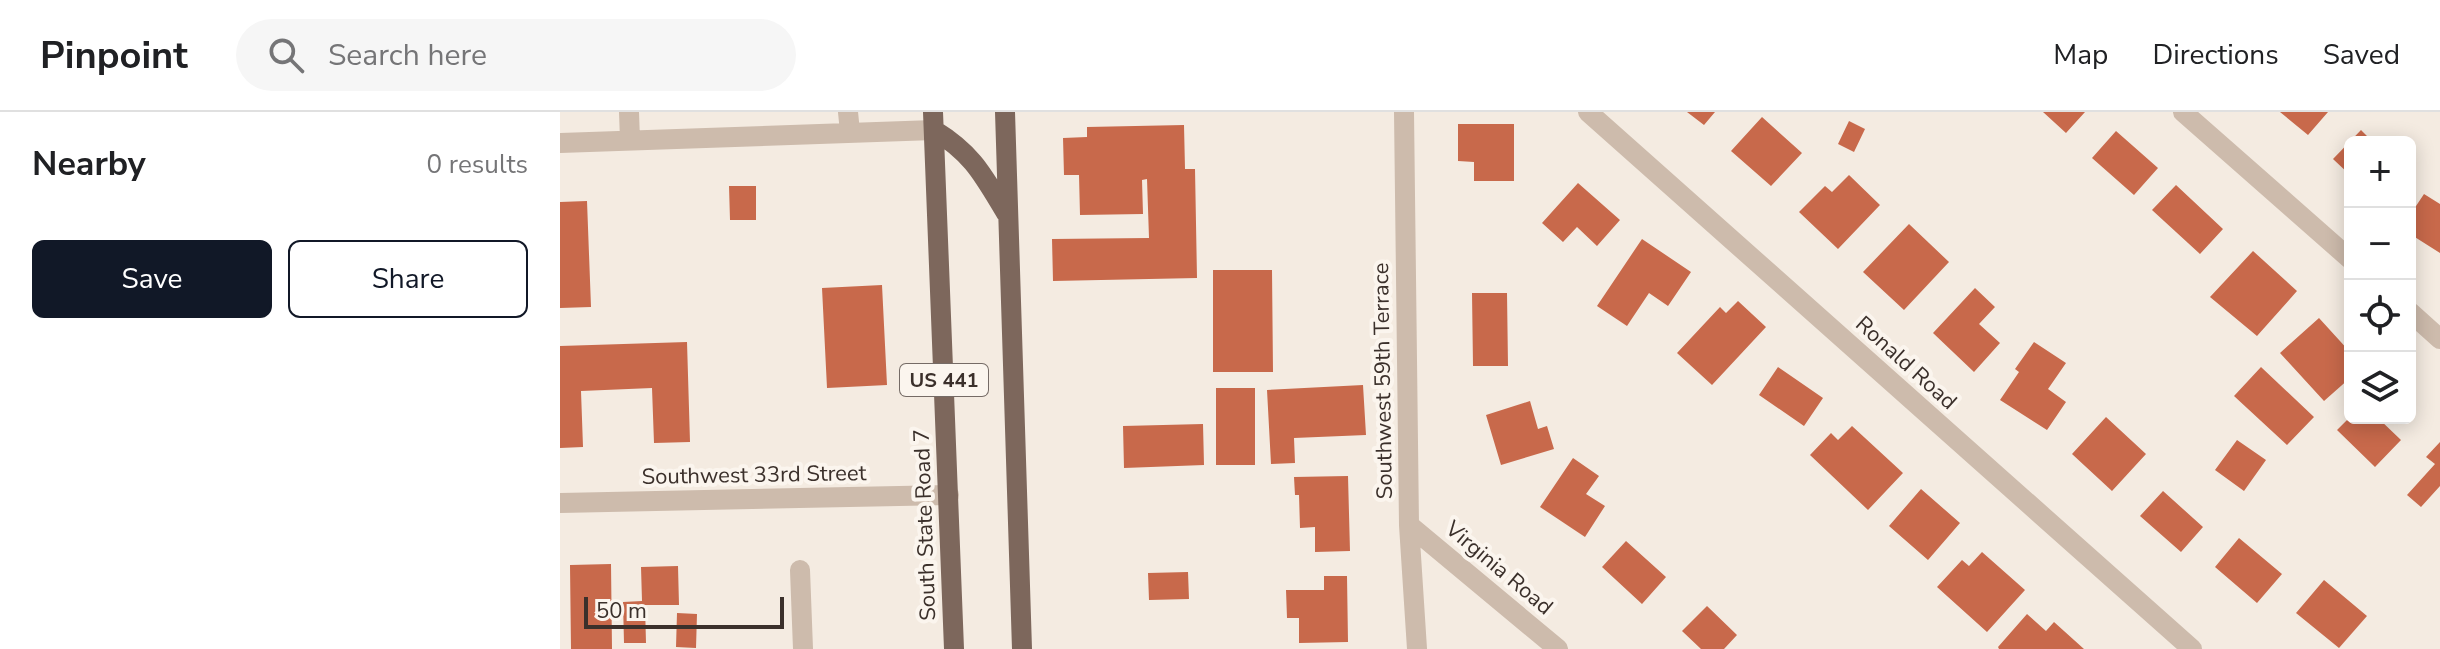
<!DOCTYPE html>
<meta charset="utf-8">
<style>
:root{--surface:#fff;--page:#f6f6f6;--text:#202124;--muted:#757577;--line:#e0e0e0;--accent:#111827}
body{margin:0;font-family:"Nunito Sans",sans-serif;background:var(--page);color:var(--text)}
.controls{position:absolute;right:24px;top:24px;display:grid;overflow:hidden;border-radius:12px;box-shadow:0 4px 20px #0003}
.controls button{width:72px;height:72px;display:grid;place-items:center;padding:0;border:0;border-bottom:2px solid var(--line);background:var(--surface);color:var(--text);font:40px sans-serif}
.scale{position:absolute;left:24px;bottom:20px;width:200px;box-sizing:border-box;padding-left:8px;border:4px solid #3b302b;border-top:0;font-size:22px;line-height:28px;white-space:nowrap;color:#3b302b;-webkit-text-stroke:6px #fbf5ee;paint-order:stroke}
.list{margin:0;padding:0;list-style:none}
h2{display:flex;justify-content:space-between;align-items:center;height:104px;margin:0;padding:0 32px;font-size:34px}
h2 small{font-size:26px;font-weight:400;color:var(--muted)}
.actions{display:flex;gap:16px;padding:24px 32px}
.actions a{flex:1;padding:18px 0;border:2px solid var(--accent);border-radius:12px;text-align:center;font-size:28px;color:var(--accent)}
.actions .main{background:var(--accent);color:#fff}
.icon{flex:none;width:44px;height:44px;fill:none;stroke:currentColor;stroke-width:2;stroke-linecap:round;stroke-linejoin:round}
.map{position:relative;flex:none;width:1880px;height:537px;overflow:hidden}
header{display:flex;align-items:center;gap:48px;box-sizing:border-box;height:112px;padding:0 40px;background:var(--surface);border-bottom:2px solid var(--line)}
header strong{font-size:38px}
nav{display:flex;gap:44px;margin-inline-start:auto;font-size:28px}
.search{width:560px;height:72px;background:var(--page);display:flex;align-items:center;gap:20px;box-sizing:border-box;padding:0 28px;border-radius:44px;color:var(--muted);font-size:30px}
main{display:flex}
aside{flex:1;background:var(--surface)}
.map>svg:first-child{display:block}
</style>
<header>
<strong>Pinpoint</strong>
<div class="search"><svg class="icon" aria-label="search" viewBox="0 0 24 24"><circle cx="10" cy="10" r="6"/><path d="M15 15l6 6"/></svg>Search here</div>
<nav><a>Map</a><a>Directions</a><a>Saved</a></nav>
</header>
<main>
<aside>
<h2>Nearby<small>0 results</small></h2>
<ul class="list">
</ul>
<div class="actions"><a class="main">Save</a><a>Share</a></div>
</aside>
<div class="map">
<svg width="1880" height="537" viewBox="0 0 1880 537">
<rect width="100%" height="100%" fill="#f4ebe1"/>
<path fill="#c8694b" d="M1127 0H1155L1144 13Z
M1483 0H1525L1506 21Z
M1720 0H1768L1748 23Z
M1202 5 1242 41 1211 74 1171 39Z
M1289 9 1305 17 1294 40 1278 32Z
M898 12H954V69H914V50L898 49Z
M624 13 625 57H635L637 166 493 169 492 127 589 126 587 67 582 68 583 102 520 103 519 63H504L503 26 527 25V15Z
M1801 18 1813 30H1790V63L1773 47Z
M1556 19 1598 56 1574 83 1532 46Z
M1289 63 1320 93 1278 137 1239 100 1265 74 1272 80Z
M1018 71 1060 108 1037 134 1017 115 1003 130 982 111Z
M1616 73 1663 117 1640 142 1592 98Z
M169 74H196V108H170Z
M1864 82 1880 92V141L1850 122V103Z
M27 89 31 195 0 196V90Z
M1349 112 1389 150 1344 198 1303 160Z
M1082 127 1131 160 1108 194 1089 181 1067 214 1037 194Z
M1693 139 1737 179 1697 224 1650 185Z
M653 158H712L713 260H653Z
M322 173 327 273 267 276 262 176Z
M1415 176 1435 195 1419 212 1440 231 1414 260 1373 221Z
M912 181H947L948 254H913Z
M1178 189 1206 215 1152 273 1117 241 1160 195 1166 201Z
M1759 206 1790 240V266L1764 289 1720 241Z
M127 230 130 330 94 331 92 276 21 279 23 335 0 336V234Z
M1474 230 1506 251 1488 277 1506 290 1487 318 1440 288 1459 260 1455 257Z
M1218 255 1263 286 1244 314 1199 283Z
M1701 255 1754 305 1727 333 1674 284Z
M803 273 806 323 734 326 735 351 711 352 707 278Z
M656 276H695V353H656Z
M970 289 978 317 987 314 994 337 941 353 926 303Z
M1546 305 1586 342 1552 379 1512 342Z
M1789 306H1818L1841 328 1815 355 1777 318Z
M643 312 644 353 564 356 563 314Z
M1292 314 1343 361 1308 398 1250 343 1271 321 1278 328Z
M1677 328 1706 348 1684 379 1655 358Z
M1880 330V374L1861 395 1847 383 1875 352 1866 345Z
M1013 346 1039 364 1026 382 1045 394 1025 425 980 395Z
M788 364 790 439 755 440V415L740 416 739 383H735L734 365Z
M1361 377 1400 411 1368 448 1329 414Z
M1603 379 1643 415 1621 440 1580 404Z
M1679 426 1722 462 1697 491 1655 455Z
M1066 429 1106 465 1082 492 1042 455Z
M1422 440 1465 478 1427 520 1377 475 1402 448 1409 454Z
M51 452 52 537H11L10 453Z
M118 454 119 493H85L86 531H64L63 490 82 489 81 455Z
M628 460 629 487 589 488 588 461Z
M764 464H787L788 530 739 531V506H727L726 478H764Z
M1764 468 1807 504 1779 536 1736 501Z
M1147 494 1177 523 1164 537H1141L1122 519Z
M117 501 137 502 136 536 116 535Z
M1467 502 1486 519 1494 510 1524 537H1439L1438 535Z"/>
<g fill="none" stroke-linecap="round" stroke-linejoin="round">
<path stroke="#cdbbac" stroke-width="20" d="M69 0 70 28
M288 0 290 20
M844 0 849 413 857 537
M1028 0 1632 537
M1623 0 1790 147
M0 31 374 18
M1850 200 1880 227
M0 391 389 383
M849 413 998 537
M240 458 243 537"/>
<path stroke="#7d675c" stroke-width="20" d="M373 0 394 537
M445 0 462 537
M374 18C413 42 423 63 446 101"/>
</g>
<g text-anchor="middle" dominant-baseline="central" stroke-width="8" stroke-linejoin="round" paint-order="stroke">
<rect fill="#fbf5ee" stroke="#756b66" stroke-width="2" x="340" y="252" width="88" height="32" rx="6"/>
<g font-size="20" font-weight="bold" fill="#3b302b">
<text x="384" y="268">US 441</text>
</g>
<g font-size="22" fill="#3b302b" stroke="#fbf5ee">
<text transform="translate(1346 251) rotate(42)">Ronald Road</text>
<text transform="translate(823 269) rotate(-91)">Southwest 59th Terrace</text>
<text transform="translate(194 363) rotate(-1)">Southwest 33rd Street</text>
<text transform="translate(365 413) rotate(-92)">South State Road 7</text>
<text transform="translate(939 456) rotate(40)">Virginia Road</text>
</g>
</g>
</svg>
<div class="controls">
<button>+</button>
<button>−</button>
<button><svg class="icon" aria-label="locate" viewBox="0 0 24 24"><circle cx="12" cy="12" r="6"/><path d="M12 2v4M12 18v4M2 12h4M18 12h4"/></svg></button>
<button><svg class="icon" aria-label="layers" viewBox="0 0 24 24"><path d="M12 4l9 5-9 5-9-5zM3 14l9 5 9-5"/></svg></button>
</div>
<div class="scale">50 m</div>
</div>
</main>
